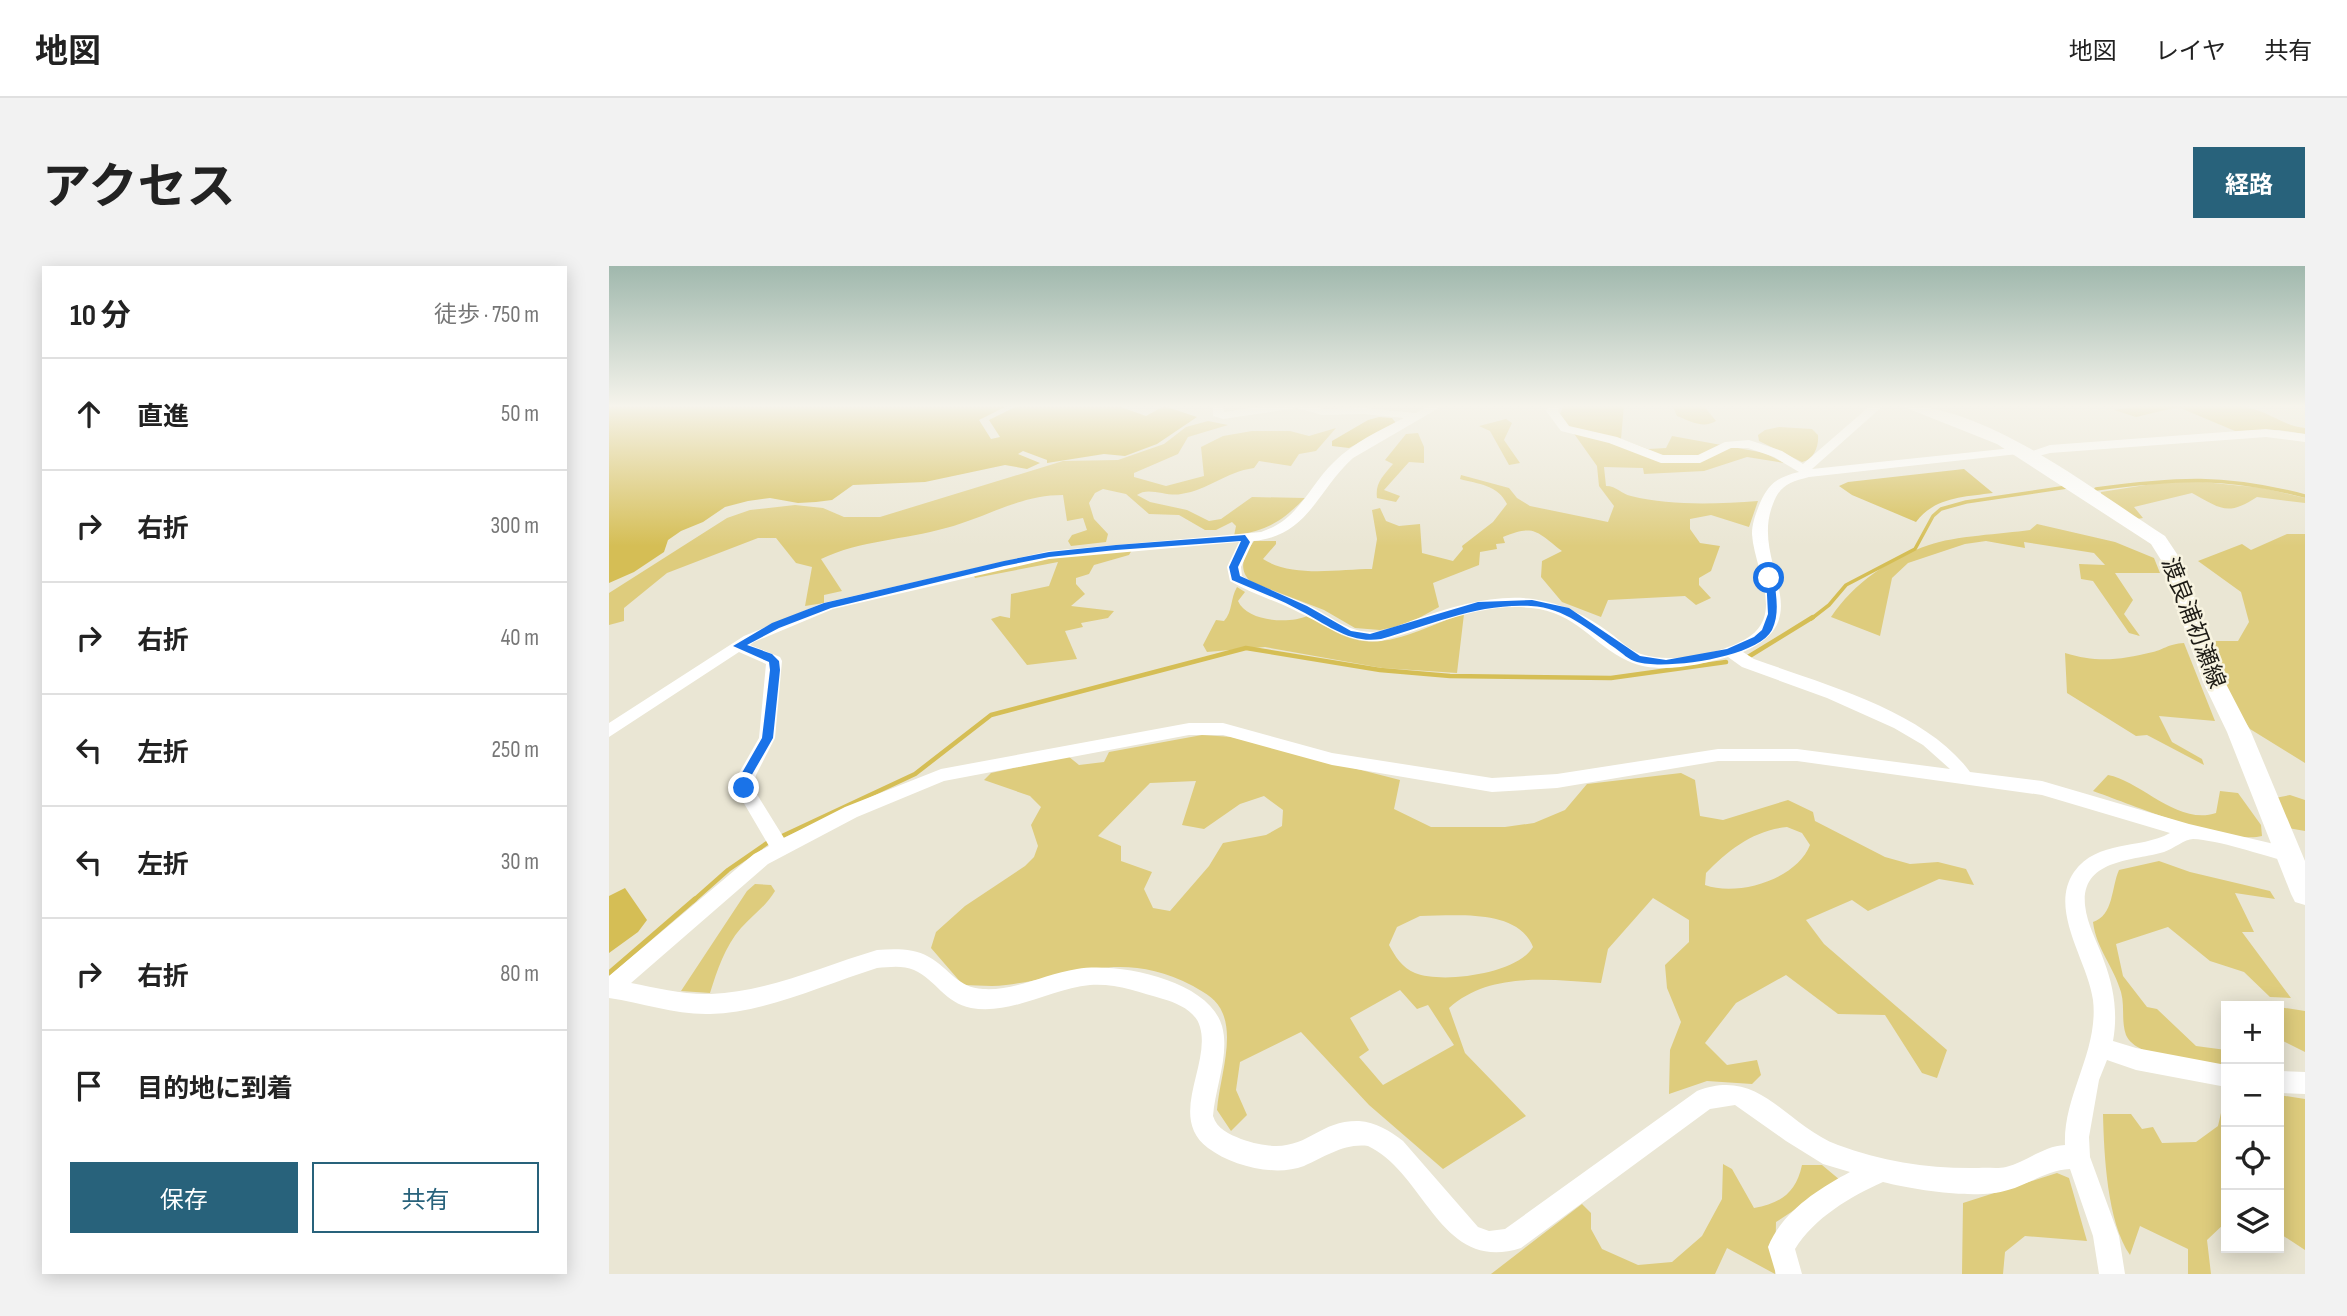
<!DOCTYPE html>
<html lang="ja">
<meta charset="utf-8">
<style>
:root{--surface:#fff;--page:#f2f2f2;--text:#222;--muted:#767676;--line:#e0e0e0;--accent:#28627b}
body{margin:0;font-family:"Sofia Sans Condensed","Noto Sans JP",sans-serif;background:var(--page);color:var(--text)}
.controls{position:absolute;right:21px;bottom:21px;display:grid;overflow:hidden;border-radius:0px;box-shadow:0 4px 18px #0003}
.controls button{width:63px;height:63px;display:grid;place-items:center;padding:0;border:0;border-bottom:2px solid var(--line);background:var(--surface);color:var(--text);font:35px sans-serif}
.stop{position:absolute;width:21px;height:21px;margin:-16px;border:5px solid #1a73e8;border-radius:50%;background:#fff}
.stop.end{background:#1a73e8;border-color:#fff;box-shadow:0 2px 7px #0008}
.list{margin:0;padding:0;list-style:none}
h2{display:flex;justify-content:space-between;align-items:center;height:91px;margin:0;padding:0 28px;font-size:30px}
h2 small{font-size:23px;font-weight:400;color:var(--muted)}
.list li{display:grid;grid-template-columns:46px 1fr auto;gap:21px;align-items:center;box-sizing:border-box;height:112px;padding:0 28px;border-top:2px solid var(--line)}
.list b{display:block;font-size:26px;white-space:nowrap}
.list em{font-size:23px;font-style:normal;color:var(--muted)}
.actions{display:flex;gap:14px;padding:21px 28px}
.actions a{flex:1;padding:16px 0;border:2px solid var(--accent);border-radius:0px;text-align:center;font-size:24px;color:var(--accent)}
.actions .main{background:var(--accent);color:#fff}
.icon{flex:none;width:38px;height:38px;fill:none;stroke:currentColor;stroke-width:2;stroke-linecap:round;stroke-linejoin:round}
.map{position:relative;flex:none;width:1696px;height:1008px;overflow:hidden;border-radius:0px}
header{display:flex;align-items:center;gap:42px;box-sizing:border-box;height:98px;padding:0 35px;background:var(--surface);border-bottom:2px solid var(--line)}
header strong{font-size:33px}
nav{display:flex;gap:38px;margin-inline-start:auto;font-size:24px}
.intro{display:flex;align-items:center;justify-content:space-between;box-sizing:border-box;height:168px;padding:0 42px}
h1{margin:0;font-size:49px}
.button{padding:18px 32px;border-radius:0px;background:var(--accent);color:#fff;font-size:24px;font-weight:700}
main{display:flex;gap:42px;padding:0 42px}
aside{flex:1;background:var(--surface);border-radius:0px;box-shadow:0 4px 18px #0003}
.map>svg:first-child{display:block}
</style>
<header>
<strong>地図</strong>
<nav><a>地図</a><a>レイヤ</a><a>共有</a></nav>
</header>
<div class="intro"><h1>アクセス</h1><a class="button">経路</a></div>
<main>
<aside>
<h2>10 分<small>徒歩 · 750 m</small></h2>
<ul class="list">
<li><svg class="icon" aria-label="ahead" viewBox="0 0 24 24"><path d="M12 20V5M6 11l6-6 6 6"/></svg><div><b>直進</b></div><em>50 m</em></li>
<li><svg class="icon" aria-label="right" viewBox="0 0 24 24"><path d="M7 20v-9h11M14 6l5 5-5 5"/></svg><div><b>右折</b></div><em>300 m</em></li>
<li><svg class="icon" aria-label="right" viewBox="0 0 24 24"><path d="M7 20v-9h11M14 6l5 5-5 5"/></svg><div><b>右折</b></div><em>40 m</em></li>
<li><svg class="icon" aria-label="left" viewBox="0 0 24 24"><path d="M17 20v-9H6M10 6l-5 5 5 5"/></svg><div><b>左折</b></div><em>250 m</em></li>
<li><svg class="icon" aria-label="left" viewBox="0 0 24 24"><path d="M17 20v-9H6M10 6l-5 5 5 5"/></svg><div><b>左折</b></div><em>30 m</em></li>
<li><svg class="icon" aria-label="right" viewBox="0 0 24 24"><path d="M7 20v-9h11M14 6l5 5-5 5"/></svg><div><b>右折</b></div><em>80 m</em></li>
<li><svg class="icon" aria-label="arrive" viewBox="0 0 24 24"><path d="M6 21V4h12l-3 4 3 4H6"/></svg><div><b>目的地に到着</b></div></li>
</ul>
<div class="actions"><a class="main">保存</a><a>共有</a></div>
</aside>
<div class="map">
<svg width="1696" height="1008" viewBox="0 0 1696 1008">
<rect width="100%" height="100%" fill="#eae6d4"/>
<path fill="#decc7d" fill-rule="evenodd" d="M955 139H1015L1012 173 1039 183 1057 182 1063 170 1156 187 1175 197 1138 191 1095 205 1035 208 1034 202 995 201 997 220C1008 220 1012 228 1022 230 1062 240 1108 238 1149 235L1140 261 1102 249 1081 253V263L1091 277 1111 280 1102 305 1090 312V319L1102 332 1087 339 1076 330 999 334 992 351 953 336 932 311 933 295 953 285C927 265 926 258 894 271L896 277 887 278 888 283 871 286 870 299 824 317 830 341 799 358 771 364 746 362 715 344 642 316C628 303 635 289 645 275H667V278L654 293C683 312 730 303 763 303L768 273 763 244 771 242 777 255 790 260 811 258 813 287 844 295 854 283 853 280 884 256 898 238C889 219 869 218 851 213L852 209 900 222 908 232 921 240 999 256 1005 240 990 220 988 200 951 148Z
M1063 139H1094L1107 155C1094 163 1081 155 1068 150Z
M1538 139C1572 139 1611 134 1644 143 1663 148 1676 160 1696 162V168L1670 164 1626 165 1569 141 1527 151 1505 144Z
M897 153 903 157 895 174 911 197 900 199 881 165 870 160Z
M599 155 619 159 579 171 569 188 525 207V211L557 220 595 210 592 181 614 170 643 165H681L700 170 727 162 707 185 690 188 682 200 650 195 645 202C616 206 600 224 572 228 558 231 539 220 528 229L541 236 578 244 600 255 612 253 643 231 696 232C671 257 660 263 625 270L627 260 623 256 607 264H596L570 249 540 248 517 228 494 223 486 227 480 237 485 253 499 268 497 276 462 280 459 275 463 269 478 264 474 252 458 255 454 229C410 229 379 251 337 262 295 274 252 274 212 293L233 325 215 329V337L196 340 203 301 187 297 167 272H149L58 307 15 342V355L0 359V327L118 252 141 244 186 239 214 242 235 251H271L454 195 509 194 555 178 577 161Z
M1170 161 1203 163 1209 169C1210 180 1205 194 1193 196L1150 175 1149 169 1156 164Z
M809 167 815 181V197L800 196 775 224 791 230 787 236 768 232C766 217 774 210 784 198L776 194 797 168Z
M1584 215 1654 222 1696 232V237L1648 231C1618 251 1611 242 1583 227L1525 241 1534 252 1528 253 1492 231V226L1556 216Z
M1428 258 1506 276 1545 292 1551 307H1506L1524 334 1515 348 1531 370 1520 367 1484 315 1472 313 1470 298 1496 299 1485 287 1415 276 1416 282 1377 275 1356 278 1299 297 1283 312 1271 370 1222 351C1245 317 1281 292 1320 279 1345 270 1393 268 1421 264Z
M1678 268H1696V497L1641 463 1620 434 1601 375H1629L1640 356 1632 326 1589 295 1633 278 1642 284Z
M523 284 520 289 485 299 480 308 467 312V318L476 328 462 340 505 345 499 352 472 357 474 361 456 365 468 393 418 399 382 353 391 350 401 352 402 328 440 320 449 296 366 312 364 308 436 292Z
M628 321 636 326 629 335C638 356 681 358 698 350 712 356 724 366 738 371 779 386 817 359 855 348L848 407 773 402 656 381 598 386 594 379 607 354 615 355C624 345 621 333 628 321Z
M1575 377 1606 455 1550 450 1563 476 1593 493 1595 499 1538 469 1527 470 1458 427 1456 387C1488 397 1511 394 1544 386 1556 383 1559 378 1575 377Z
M593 469 623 471 791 514 785 543 822 561H896L925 557 956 544 978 518 1072 507 1086 514 1091 550 1114 554 1179 534 1204 546 1206 555 1276 591 1301 598 1329 596 1357 603 1365 619 1330 613 1259 645 1243 634 1197 654 1215 678 1338 784 1328 812 1313 807 1276 749 1229 748 1177 709 1127 737 1096 777 1118 799 1148 794 1152 809 1143 818 1098 815 1060 828 1061 784 1072 756 1058 722 1056 699 1080 676V654L1044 632 999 683 992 717C941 714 881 705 840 742L856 787 917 850 834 903 760 839 692 766 631 796 627 824 638 849 622 865 608 844C610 816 625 775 614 748 608 733 598 728 584 720 513 683 469 710 397 719 383 721 368 719 354 719L322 682 327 666 356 640 416 600 425 591 429 580 422 559 432 541 421 530 375 514 382 507 459 490 470 499 495 496 500 486ZM587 515 573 559 595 563 631 538 655 530 674 544 673 560 657 569 614 577 600 600 561 645 544 642 535 623 543 606 512 595V580L489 570 541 517ZM1178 561 1193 567 1201 579C1188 613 1129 631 1096 619L1097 607C1119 584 1145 564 1178 561ZM811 650C845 650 909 642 924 681 908 708 833 718 806 707 793 702 786 690 780 679L788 661ZM791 724 808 743 819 739 845 779 774 819 750 791 760 784 741 752Z
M1499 509C1532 515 1569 560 1607 547L1611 525 1629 527 1652 559 1653 570C1619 579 1521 538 1484 525Z
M1681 529 1696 534V565L1679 562 1666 532Z
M1550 595 1581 606 1661 625 1666 633 1626 627 1645 666H1633L1682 732 1661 731 1635 706 1601 695 1559 661 1507 678 1514 710 1538 741 1548 743 1587 780 1617 784V800C1592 796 1528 794 1517 769 1512 755 1516 740 1512 726 1505 701 1487 682 1484 656 1505 649 1502 622 1510 604Z
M146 618 162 619 166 625C157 640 144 649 132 662 116 680 108 705 101 727L72 725 138 625Z
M1670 741 1696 745V786L1670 773Z
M1617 825V956L1598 974 1602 1008H1579V983L1531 960 1521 989C1498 956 1495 888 1494 848H1522L1533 863 1544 861 1553 877 1587 876 1609 860Z
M1670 829 1696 833V984L1670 967Z
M1114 898 1123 903 1145 942C1172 937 1187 927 1193 899H1213L1231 914 1167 956 1166 1008 1118 982 1106 1008H882L973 938 982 947V963L993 983 1029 999 1063 996 1093 970 1113 933Z
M1448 907 1460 912 1478 975 1416 970 1396 986 1394 1008H1353L1354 937Z"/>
<path fill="#d5be55" d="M0 139H400L370 154 382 173 391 171 380 154 410 139H506L537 150 555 140 588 151 548 178 516 190 495 188 438 197V194L414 185 409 188 431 197 418 203 396 199 316 216 244 219 223 234 207 236 189 237 161 232 139 235 116 241 94 256 72 265 59 274 55 286 25 306 0 317Z
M770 151 783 152 787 157 740 182 723 180V175L759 154Z
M1355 203 1384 227C1354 231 1326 231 1307 256L1243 229 1230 220 1239 216Z
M16 622 38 654 29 666 0 687V630Z"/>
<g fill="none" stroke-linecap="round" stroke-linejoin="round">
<path stroke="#d5be55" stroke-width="3.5" d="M1487 223C1568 212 1615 209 1696 230
M1202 353 1220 339 1237 319 1306 283 1324 250 1332 243 1357 236 1458 221"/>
<path stroke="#d5be55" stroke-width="4.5" d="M1139 391 1204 351
M169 572 306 508 382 449 637 382 771 404 841 410 1002 412 1117 396
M84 635 119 604 161 575"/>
<path stroke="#d5be55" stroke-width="5" d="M0 707 86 633"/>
<path fill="#fff" fill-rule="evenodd" d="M600 139H614L615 146 662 139H703L714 143 755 142 807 147 821 139H835L744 192C708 224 700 270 644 275L632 301 633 310C654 323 678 329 701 340 721 350 740 367 764 366 779 365 795 357 810 352 846 340 886 328 924 333 953 337 978 350 1001 367 1011 374 1020 384 1032 388 1061 398 1109 388 1135 374 1178 351 1145 304 1143 268 1143 257 1147 247 1151 237 1160 217 1169 211 1190 206L1165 191 1139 182H1122L1091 197H1052L1000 177 952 165 937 145 940 139H952L949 145 960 160 1008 171 1054 189H1089L1116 176 1140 174 1173 185 1194 198 1262 139H1275L1203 203 1413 181V187L1409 188 1200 211C1181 216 1171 219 1164 238 1140 297 1213 352 1134 386L1145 393C1214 418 1317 445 1361 506L1433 515 1580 558 1686 583 1688 588 1686 593 1679 596C1653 589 1609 574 1584 573 1576 573 1564 583 1555 586 1524 595 1472 593 1476 639 1478 659 1489 677 1495 695 1505 721 1509 748 1504 775L1527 782 1617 799V821L1527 804 1498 794 1490 814 1480 871 1481 891 1510 970 1516 1008H1490L1484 970 1461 903C1438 904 1421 918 1399 924 1368 934 1306 924 1274 916 1242 930 1205 952 1186 983L1193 1008H1167L1159 981C1173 946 1209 923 1241 906L1214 898 1177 875 1126 839 1101 843 912 982C831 1008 817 907 759 880 735 877 716 891 695 900 666 911 623 900 599 882 558 851 602 799 591 761 587 745 568 737 554 733 530 726 506 717 481 719 441 723 403 749 362 742 336 737 327 714 305 704 294 699 280 701 268 702 214 719 158 746 101 748 67 749 34 737 0 732V710L145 588 160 580 126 522 129 509 150 472 157 398 130 386 0 471V457L135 370 214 337 440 285 652 266C690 254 699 221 725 196 745 176 771 164 795 152L755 148 713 149 688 142 614 153 604 150V142ZM630 276 618 301 621 315C643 328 668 335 691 347 718 360 740 378 772 375 822 362 869 336 922 342 967 346 984 379 1019 395 1049 409 1089 399 1119 391L1133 401 1218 432 1285 462 1314 479 1341 503 1188 483H1109L948 508 883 512 723 487 614 457H580L332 503 236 541 175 572 144 522 147 509 166 472 173 395 171 391 141 379 145 376 224 343 440 293ZM580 469H614L723 499 883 526 948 522 1109 495H1188L1433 529 1561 567C1530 584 1489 573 1465 606 1439 644 1479 695 1484 734 1490 785 1454 829 1456 879 1434 880 1418 896 1397 901 1388 903 1378 901 1370 902 1322 903 1274 896 1229 879 1176 859 1151 800 1088 825L896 963 880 965 869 961 794 875C781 865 767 856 750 855 701 854 698 896 632 873 620 868 608 863 604 850 606 822 621 788 613 760 600 714 509 696 468 703 436 708 406 725 374 723 349 722 341 703 320 691 304 682 286 683 268 684 214 700 159 726 102 728 75 729 48 722 22 717L159 598 248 551 335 515Z
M1657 163 1696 168V176L1657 171 1441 187 1418 193 1412 189 1441 179Z
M1670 805 1696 806V828L1670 827Z"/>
<path fill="#fff" fill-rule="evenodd" d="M1290 139C1379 139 1482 223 1556 270L1572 294 1616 416 1642 466 1696 595V639L1686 636 1682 628 1618 466 1594 416 1552 294 1542 278 1388 178Z"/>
</g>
<linearGradient id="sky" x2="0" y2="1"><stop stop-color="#a0b8ad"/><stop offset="0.5" stop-color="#f6f4ec"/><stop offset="1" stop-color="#f6f4ec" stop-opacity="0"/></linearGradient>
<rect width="1696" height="280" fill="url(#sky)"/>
<path fill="#1a73e8" d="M636 269 641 276 629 301 631 310 698 340 742 365 761 368 869 336 923 334 960 342 1031 390 1057 394 1118 383 1145 371 1153 364 1159 348 1157 310 1165 312C1167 330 1171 347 1163 364 1148 392 1056 404 1028 396 1020 394 1013 387 1006 382 979 363 956 342 922 340 869 337 822 359 772 373 741 378 719 359 692 345 670 333 646 324 623 314L620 301 632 275 507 284 440 291 395 300 222 342 170 362 138 379 163 388 170 395 171 404 164 472 141 512 139 525 129 522 130 512 153 472 161 404 160 396 124 380 163 357 215 337 395 295 440 286 507 279Z"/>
<g text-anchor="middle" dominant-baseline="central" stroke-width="5" stroke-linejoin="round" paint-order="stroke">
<g font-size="23" fill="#1d1b15" stroke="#f8f4e1">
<text transform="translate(1584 357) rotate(69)">渡良浦初瀬線</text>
</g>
</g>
</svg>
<div class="controls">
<button>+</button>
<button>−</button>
<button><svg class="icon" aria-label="locate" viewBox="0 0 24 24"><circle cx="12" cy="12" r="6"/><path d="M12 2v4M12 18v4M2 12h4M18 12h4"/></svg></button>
<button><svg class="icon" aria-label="layers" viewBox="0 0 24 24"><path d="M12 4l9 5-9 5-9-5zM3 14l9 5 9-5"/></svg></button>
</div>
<div class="stop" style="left:1160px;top:312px"></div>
<div class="stop end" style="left:135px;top:522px"></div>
</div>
</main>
